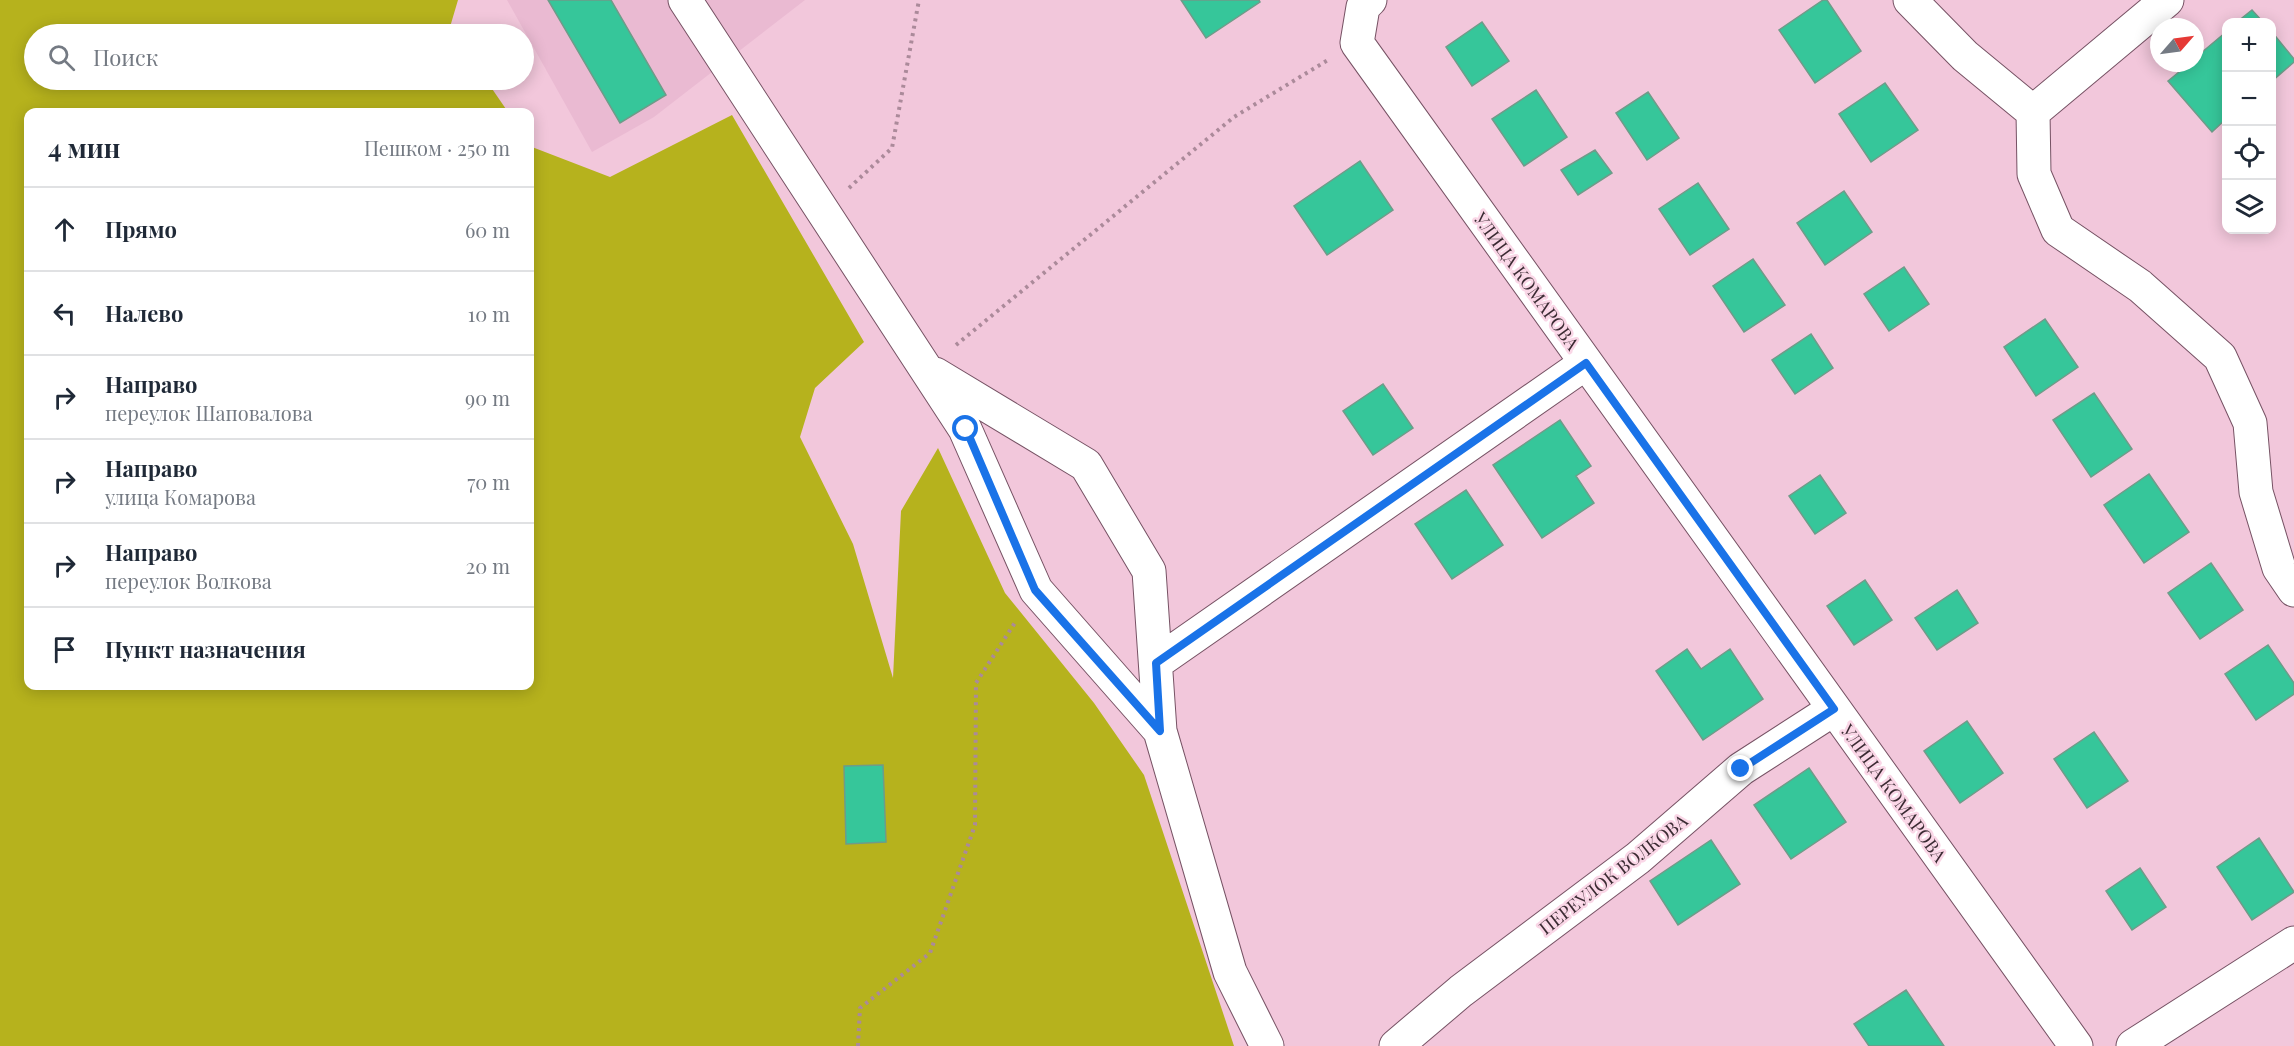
<!DOCTYPE html>
<html lang="ru">
<meta charset="utf-8">
<style>
:root{--surface:#fff;--page:#f6f6f7;--text:#1f2937;--muted:#747a83;--line:#e0e1e3}
body{margin:0;font-family:"Playfair Display",serif;background:var(--page);color:var(--text)}
.controls{position:absolute;right:18px;top:18px;display:grid;overflow:hidden;border-radius:12px;box-shadow:0 3px 15px #0003}
.controls button{width:54px;height:54px;display:grid;place-items:center;padding:0;border:0;border-bottom:2px solid var(--line);background:var(--surface);color:var(--text);font:30px sans-serif}
.compass{position:absolute;left:2150px;top:18px;width:54px;height:54px;border-radius:50%;background:var(--surface);box-shadow:0 3px 15px #0003;rotate:62deg}
.stop{position:absolute;width:18px;height:18px;margin:-14px;border:4px solid #1a73e8;border-radius:50%;background:#fff}
.stop.end{background:#1a73e8;border-color:#fff;box-shadow:0 2px 6px #0008}
.list{margin:0;padding:0;list-style:none}
h2{display:flex;justify-content:space-between;align-items:center;height:78px;margin:0;padding:0 24px;font-size:26px}
h2 small{font-size:20px;font-weight:400;color:var(--muted)}
.list li{display:grid;grid-template-columns:39px 1fr auto;gap:18px;align-items:center;box-sizing:border-box;height:84px;padding:0 24px;border-top:2px solid var(--line)}
.list b{display:block;font-size:22px;white-space:nowrap}
.list p{margin:0;font-size:20px;white-space:nowrap;color:var(--muted)}
.list em{font-size:20px;font-style:normal;color:var(--muted)}
.icon{flex:none;width:33px;height:33px;fill:none;stroke:currentColor;stroke-width:2;stroke-linecap:round;stroke-linejoin:round}
.map{position:relative;flex:none;width:2294px;height:1046px;overflow:hidden}
.search{position:absolute;background:var(--surface);box-shadow:0 3px 15px #0003;left:24px;top:24px;width:510px;height:66px;display:flex;align-items:center;gap:15px;box-sizing:border-box;padding:0 21px;border-radius:33px;color:var(--muted);font-size:22px}
.panel{position:absolute;background:var(--surface);box-shadow:0 3px 15px #0003;left:24px;top:108px;width:510px;height:582px;border-radius:12px}
.map>svg:first-child{display:block}
</style>
<div class="map">
<svg width="2294" height="1046" viewBox="0 0 2294 1046">
<rect width="100%" height="100%" fill="#f2c7db"/>
<path fill="#eabad2" d="M507 0H805L654 117 592 152Z"/>
<path fill="#b6b21d" d="M0 0H458L450 27 455 34H34V80H486L508 112H28V686H530V144L532 147 610 177 732 115 864 342 815 388 800 437 853 544 893 678 901 511 938 448 1005 593 1094 703 1144 775 1234 1046H0Z"/>
<path fill="#36c69a" stroke="#6f9b89" stroke-width="1.5" d="M548 0H611L666 95 620 123Z
M1181 0H1259L1260 2 1206 38Z
M1823 0H1827L1861 51 1815 83 1779 30Z
M2252 10 2263 22H2237Z
M1482 22 1509 61 1472 86 1446 47Z
M2226 32V119L2212 132 2168 81 2190 63H2195V58Z
M2272 32 2294 59V62L2272 81Z
M1885 83 1918 130 1871 162 1839 114Z
M1536 90 1567 137 1524 166 1492 119Z
M1648 92 1679 138 1647 160 1616 113Z
M1595 150 1612 173 1578 195 1561 170Z
M1360 161 1393 210 1327 255 1294 206Z
M1698 183 1729 229 1690 255 1659 209Z
M1844 191 1872 232 1825 265 1797 223Z
M1753 259 1785 305 1744 332 1713 286Z
M1904 267 1929 304 1889 331 1864 294Z
M2045 319 2078 367 2036 396 2004 347Z
M1811 334 1833 368 1795 394 1772 360Z
M1383 384 1413 428 1373 455 1343 411Z
M2094 393 2132 449 2091 477 2053 420Z
M1560 420 1591 466 1576 476 1594 503 1542 538 1493 465Z
M2149 474 2189 532 2144 563 2104 505Z
M1820 475 1846 513 1815 534 1789 496Z
M1466 490 1503 545 1452 579 1415 524Z
M2211 563 2243 610 2200 639 2168 593Z
M1865 580 1892 620 1854 645 1827 606Z
M1957 590 1978 623 1937 650 1915 618Z
M2268 645 2294 683V694L2256 720 2225 674Z
M1687 649 1701 669 1730 649 1763 699 1703 740 1656 671Z
M1967 721 2003 773 1960 803 1924 751Z
M2094 732 2128 781 2087 808 2054 759Z
M883 765 886 842 846 844 844 766Z
M1809 768 1846 822 1791 859 1754 805Z
M2259 838 2294 892 2252 920 2217 867Z
M1711 840 1740 884 1678 925 1650 881Z
M2140 868 2166 907 2132 930 2106 891Z
M1906 990 1944 1046H1869L1854 1024Z"/>
<g fill="none" stroke-linecap="round" stroke-linejoin="round">
<defs>
<path id="minor" d="M685 0 965 429 1036 590 1160 731 1230 972 1267 1046
M1370 0 1363 7 1357 43 2076 1046
M1910 0 1965 56 2033 112 2034 174 2058 230 2140 286 2220 357 2250 423 2256 492 2279 568 2294 590
M2033 112 2167 0
M935 374 1086 465 1149 571 1160 731
M1156 663 1586 363
M1396 1046 1461 991 1638 858 1741 769 1834 709
M2133 1046 2294 943"/>
</defs>
<use href="#minor" stroke="#765264" stroke-width="35"/>
<path stroke="#ab8a9a" stroke-width="4" stroke-dasharray="3 4.5" stroke-linecap="butt" d="M849 188 892 148 919 0
M956 345 1234 117 1328 60
M858 1046 860 1008 930 953 975 825 976 683 1016 621"/>
<use href="#minor" stroke="#fff" stroke-width="33"/>
</g>
<g fill="none" stroke-linecap="round" stroke-linejoin="round">
<path stroke="#1a73e8" stroke-width="8" d="M966 429 1035 590 1160 731 1156 663 1586 363 1834 709 1741 769"/>
</g>
<g text-anchor="middle" dominant-baseline="central" stroke-width="5" stroke-linejoin="round" paint-order="stroke">
<g font-size="18" fill="#3b2b33" stroke="#fad7e7">
<text transform="translate(1527 281) rotate(54)">УЛИЦА КОМАРОВА</text>
<text transform="translate(1894 793) rotate(54)">УЛИЦА КОМАРОВА</text>
<text transform="translate(1613 874) rotate(-38)">ПЕРЕУЛОК ВОЛКОВА</text>
</g>
</g>
</svg>
<div class="controls">
<button>+</button>
<button>−</button>
<button><svg class="icon" aria-label="locate" viewBox="0 0 24 24"><circle cx="12" cy="12" r="6"/><path d="M12 2v4M12 18v4M2 12h4M18 12h4"/></svg></button>
<button><svg class="icon" aria-label="layers" viewBox="0 0 24 24"><path d="M12 4l9 5-9 5-9-5zM3 14l9 5 9-5"/></svg></button>
</div>
<svg class="compass" viewBox="-18 -18 36 36"><path d="M0-13l5 13h-10z" fill="#e53935"/><path d="M0 13l5-13h-10z" fill="#747a83"/></svg>
<div class="stop" style="left:966px;top:429px"></div>
<div class="stop end" style="left:1741px;top:769px"></div>
<div class="search"><svg class="icon" aria-label="search" viewBox="0 0 24 24"><circle cx="10" cy="10" r="6"/><path d="M15 15l6 6"/></svg>Поиск</div>
<section class="panel">
<h2>4 мин<small>Пешком · 250 m</small></h2>
<ul class="list">
<li><svg class="icon" aria-label="ahead" viewBox="0 0 24 24"><path d="M12 20V5M6 11l6-6 6 6"/></svg><div><b>Прямо</b></div><em>60 m</em></li>
<li><svg class="icon" aria-label="left" viewBox="0 0 24 24"><path d="M17 20v-9H6M10 6l-5 5 5 5"/></svg><div><b>Налево</b></div><em>10 m</em></li>
<li><svg class="icon" aria-label="right" viewBox="0 0 24 24"><path d="M7 20v-9h11M14 6l5 5-5 5"/></svg><div><b>Направо</b><p>переулок Шаповалова</p></div><em>90 m</em></li>
<li><svg class="icon" aria-label="right" viewBox="0 0 24 24"><path d="M7 20v-9h11M14 6l5 5-5 5"/></svg><div><b>Направо</b><p>улица Комарова</p></div><em>70 m</em></li>
<li><svg class="icon" aria-label="right" viewBox="0 0 24 24"><path d="M7 20v-9h11M14 6l5 5-5 5"/></svg><div><b>Направо</b><p>переулок Волкова</p></div><em>20 m</em></li>
<li><svg class="icon" aria-label="arrive" viewBox="0 0 24 24"><path d="M6 21V4h12l-3 4 3 4H6"/></svg><div><b>Пункт назначения</b></div></li>
</ul>
</section>
</div>
